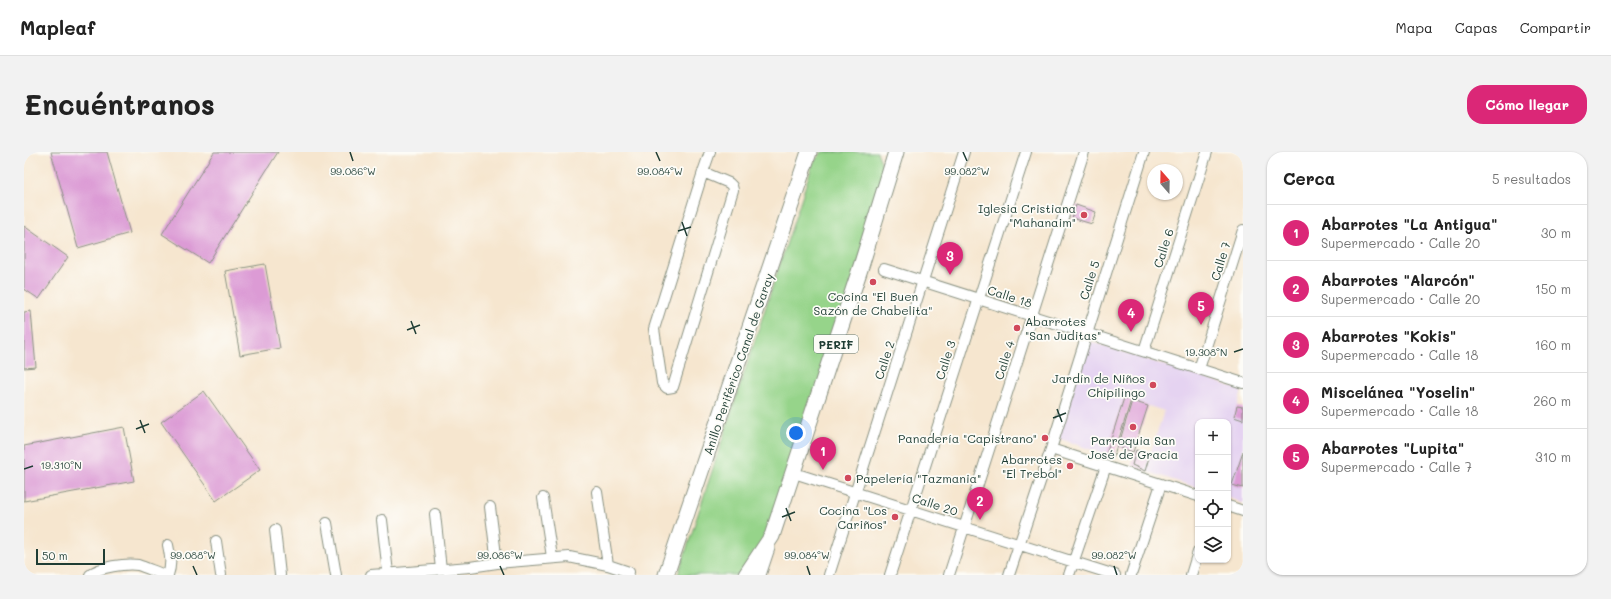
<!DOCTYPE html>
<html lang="es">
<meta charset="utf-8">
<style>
:root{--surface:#fff;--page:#f2f2f2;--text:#222;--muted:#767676;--line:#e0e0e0;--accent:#db2777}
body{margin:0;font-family:Mali,sans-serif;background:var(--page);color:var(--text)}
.controls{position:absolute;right:12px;bottom:12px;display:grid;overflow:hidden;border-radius:8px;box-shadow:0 1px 3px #0004}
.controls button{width:36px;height:36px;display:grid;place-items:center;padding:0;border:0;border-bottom:1px solid var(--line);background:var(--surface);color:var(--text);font:20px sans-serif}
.compass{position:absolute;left:1123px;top:12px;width:36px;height:36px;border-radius:50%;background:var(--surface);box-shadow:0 1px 3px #0004;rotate:340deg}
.scale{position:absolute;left:12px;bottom:10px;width:69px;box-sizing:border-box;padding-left:4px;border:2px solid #1f3d34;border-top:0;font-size:11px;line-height:14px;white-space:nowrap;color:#1f3d34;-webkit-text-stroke:3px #fdfcf7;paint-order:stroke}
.you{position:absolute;left:772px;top:281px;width:14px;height:14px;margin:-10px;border:3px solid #fff;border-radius:50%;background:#1a73e8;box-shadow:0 0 0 6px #1a73e833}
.badge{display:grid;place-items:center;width:26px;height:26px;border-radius:50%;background:var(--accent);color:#fff;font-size:13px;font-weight:700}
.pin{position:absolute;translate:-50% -33px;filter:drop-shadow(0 1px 2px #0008)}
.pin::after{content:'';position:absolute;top:21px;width:14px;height:12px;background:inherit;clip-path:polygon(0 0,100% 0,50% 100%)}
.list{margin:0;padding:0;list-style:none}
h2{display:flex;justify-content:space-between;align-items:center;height:52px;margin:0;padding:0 16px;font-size:17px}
h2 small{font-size:13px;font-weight:400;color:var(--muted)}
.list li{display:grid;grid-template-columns:26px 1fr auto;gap:12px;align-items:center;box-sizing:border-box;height:56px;padding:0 16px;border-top:1px solid var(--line)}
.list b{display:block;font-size:15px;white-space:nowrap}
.list p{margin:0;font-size:13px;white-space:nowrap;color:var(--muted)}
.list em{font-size:13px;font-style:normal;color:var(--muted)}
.icon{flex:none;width:22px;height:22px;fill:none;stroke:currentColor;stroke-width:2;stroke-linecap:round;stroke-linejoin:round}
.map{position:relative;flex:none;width:1219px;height:423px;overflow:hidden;border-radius:16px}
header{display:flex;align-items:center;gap:24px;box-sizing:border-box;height:56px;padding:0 20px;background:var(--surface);border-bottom:1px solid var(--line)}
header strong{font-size:19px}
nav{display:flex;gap:22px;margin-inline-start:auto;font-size:14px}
.intro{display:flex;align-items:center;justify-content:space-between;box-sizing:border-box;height:96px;padding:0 24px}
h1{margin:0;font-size:28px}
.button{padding:10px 18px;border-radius:16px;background:var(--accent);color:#fff;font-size:14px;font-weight:700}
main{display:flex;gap:24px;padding:0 24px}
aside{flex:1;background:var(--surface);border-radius:16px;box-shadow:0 1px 3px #0004}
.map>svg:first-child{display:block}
</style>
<header>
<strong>Mapleaf</strong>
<nav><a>Mapa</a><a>Capas</a><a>Compartir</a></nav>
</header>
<div class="intro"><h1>Encuéntranos</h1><a class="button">Cómo llegar</a></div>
<main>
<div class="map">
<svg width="1219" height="423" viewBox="0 0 1219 423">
<rect width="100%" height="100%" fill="#fdfcf7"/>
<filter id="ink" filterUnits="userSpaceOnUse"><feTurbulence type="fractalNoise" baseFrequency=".025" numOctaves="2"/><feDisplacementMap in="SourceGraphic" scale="8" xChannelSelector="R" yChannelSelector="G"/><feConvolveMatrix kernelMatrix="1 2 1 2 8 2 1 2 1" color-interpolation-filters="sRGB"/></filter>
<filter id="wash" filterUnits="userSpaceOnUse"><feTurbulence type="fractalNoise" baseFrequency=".012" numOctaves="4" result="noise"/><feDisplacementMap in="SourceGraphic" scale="16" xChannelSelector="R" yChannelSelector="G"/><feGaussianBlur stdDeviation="0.9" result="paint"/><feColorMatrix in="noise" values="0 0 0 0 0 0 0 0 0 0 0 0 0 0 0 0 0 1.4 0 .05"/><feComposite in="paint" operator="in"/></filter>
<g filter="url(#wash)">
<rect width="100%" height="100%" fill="#f6e6cf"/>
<path fill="#e5d3f1" d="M1065 189 1218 238 1210 265 1219 268V352L1204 345V270H1174V336L1121 319 1140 259 1100 246 1082 303 1034 286Z"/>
<path fill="#96d48a" stroke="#5a885f" d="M798 0H853L862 22 750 389 722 423H654L789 11Z"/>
<g id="blocks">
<path fill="#dc9bd5" d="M27 0H83L106 81 54 96Z
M190 0H254L184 111 138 82Z
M1052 53 1072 60 1068 72 1048 66Z
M0 74 44 105 15 147 0 137Z
M241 112 256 196 216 203 201 119Z
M7 159 12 215 0 216V160Z
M180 239 236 318 192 349 137 270Z
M1100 246 1107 248 1089 306 1082 303Z
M1108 249 1124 254 1109 300 1094 295Z
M1213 254 1219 255V268L1210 265Z
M100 275 110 329 0 349V294Z
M1112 298 1126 302 1121 319 1108 313Z
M1219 300V336L1208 333Z"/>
</g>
</g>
<g filter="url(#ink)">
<use href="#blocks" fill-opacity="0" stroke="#8a9282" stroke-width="1"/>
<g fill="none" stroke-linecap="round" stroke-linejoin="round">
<defs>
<path id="minor" d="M679 20 705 31 708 34 709 38 649 235 643 236 638 231 630 177 679 20 686 0
M860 117 1219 231
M1120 199 1183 0
M1175 217 1219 78
M1027 297 1174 344
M770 321 1091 423
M573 340 584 413
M519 346 528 405
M1204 354 1219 359
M466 355 473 411
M411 362 417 417
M358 368 364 421
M303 371 312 423
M251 378 256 423
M192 389 197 423
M144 393C146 403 148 412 144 423
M66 423C74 415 103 411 114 413 123 416 132 420 141 423
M347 423 446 415 473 411 545 405 584 413 605 420 604 423
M805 423 940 0
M866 423 1002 0
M925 423 1060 0
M985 423 1027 297 1120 0
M1045 423 1082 314
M1107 423 1137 332
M1167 423 1174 400"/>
<path id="major" d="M735 423 744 396"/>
<path id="highway" d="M642 423 785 0
M722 423 748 384 838 111 872 0"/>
</defs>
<use href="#minor" stroke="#8a9282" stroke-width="12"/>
<use href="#major" stroke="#8a9282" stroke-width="15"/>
<use href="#highway" stroke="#8a9282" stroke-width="17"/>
<use href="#minor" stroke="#fff" stroke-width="10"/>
<use href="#major" stroke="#fff" stroke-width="13"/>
<use href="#highway" stroke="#fff" stroke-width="15"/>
</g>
</g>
<path fill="none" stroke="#1f3d34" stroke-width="1.5" d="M326 0 329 9M632 0 636 9M939 0 943 9M658 70 663 84M654 79 667 75M387 169 392 182M383 178 396 173M1210 200 1219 197M1033 257 1038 270M1029 266 1042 261M116 268 121 281M112 277 125 272M0 317 9 314M762 356 767 369M758 365 771 360M169 414 173 423M476 414 480 423M783 414 786 423M1090 414 1093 423"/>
<g fill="#d1495b" stroke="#fdfcf7" stroke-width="1.5">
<circle cx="1060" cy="63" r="4"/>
<circle cx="849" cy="130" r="4"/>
<circle cx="993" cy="176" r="4"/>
<circle cx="1129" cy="233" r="4"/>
<circle cx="1109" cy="275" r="4"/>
<circle cx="1021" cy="286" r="4"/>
<circle cx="1046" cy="314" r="4"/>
<circle cx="824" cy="326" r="4"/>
<circle cx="871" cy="365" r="4"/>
</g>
<g text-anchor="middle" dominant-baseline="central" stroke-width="3.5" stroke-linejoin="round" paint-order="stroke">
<rect fill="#fdfcf7" stroke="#62766e" stroke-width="1" x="790" y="183" width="44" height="18" rx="3"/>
<g font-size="11" font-weight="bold" fill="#1f3d34">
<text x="812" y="192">PERIF</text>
</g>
<g font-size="12" fill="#1f3d34" stroke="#fdfcf7" text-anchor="end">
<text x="1052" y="56">Iglesia Cristiana<tspan x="1052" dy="14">"Mahanaim"</tspan></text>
<text x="849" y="144" text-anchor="middle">Cocina "El Buen<tspan x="849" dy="14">Sazón de Chabelita"</tspan></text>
<text x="1001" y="169" text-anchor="start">Abarrotes<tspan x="1001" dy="14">"San Juditas"</tspan></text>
<text x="1121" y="226">Jardín de Niños<tspan x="1121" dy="14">Chipilingo</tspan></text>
<text x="1013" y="286">Panadería "Capistrano"</text>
<text x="1109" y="288" text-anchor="middle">Parroquia San<tspan x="1109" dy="14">José de Gracia</tspan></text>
<text x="1038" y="307">Abarrotes<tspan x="1038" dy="14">"El Trebol"</tspan></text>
<text x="832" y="326" text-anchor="start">Papelería "Tazmania"</text>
<text x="863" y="358">Cocina "Los<tspan x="863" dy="14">Cariños"</tspan></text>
</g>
<g font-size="12" fill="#1f3d34" stroke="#fdfcf7">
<text transform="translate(1139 96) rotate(-72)">Calle 6</text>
<text transform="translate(1196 109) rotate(-73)">Calle 7</text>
<text transform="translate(1065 128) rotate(-72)">Calle 5</text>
<text transform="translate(986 144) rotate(18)">Calle 18</text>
<text transform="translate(860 208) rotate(-72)">Calle 2</text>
<text transform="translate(921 208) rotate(-72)">Calle 3</text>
<text transform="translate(980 208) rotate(-72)">Calle 4</text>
<text transform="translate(714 212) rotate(-71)">Anillo Periférico Canal de Garay</text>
<text transform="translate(911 352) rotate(18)">Calle 20</text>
</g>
</g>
<g font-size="10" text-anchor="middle" fill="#1f3d34" stroke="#fdfcf7" stroke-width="3.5" stroke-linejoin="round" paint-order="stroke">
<text x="329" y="23">99.086°W</text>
<text x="636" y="23">99.084°W</text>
<text x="943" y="23">99.082°W</text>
<text x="1182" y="204">19.308°N</text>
<text x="37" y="317">19.310°N</text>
<text x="169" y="407">99.088°W</text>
<text x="476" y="407">99.086°W</text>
<text x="783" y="407">99.084°W</text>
<text x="1090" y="407">99.082°W</text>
</g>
</svg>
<div class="controls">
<button>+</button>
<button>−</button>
<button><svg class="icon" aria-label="locate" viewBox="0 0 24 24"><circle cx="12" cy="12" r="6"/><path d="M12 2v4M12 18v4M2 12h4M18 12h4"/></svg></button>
<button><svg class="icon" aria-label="layers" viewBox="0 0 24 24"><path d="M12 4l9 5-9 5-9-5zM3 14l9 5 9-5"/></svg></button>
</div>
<svg class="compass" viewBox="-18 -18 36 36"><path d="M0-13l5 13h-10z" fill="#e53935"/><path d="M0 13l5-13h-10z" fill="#767676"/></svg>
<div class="scale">50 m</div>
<div class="you"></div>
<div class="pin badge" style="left:799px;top:318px">1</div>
<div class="pin badge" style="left:956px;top:368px">2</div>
<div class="pin badge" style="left:926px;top:123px">3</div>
<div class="pin badge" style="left:1107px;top:180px">4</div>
<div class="pin badge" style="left:1177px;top:173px">5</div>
</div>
<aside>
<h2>Cerca<small>5 resultados</small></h2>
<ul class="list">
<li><span class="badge">1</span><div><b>Abarrotes &quot;La Antigua&quot;</b><p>Supermercado · Calle 20</p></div><em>30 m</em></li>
<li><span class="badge">2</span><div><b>Abarrotes &quot;Alarcón&quot;</b><p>Supermercado · Calle 20</p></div><em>150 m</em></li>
<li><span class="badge">3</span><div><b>Abarrotes &quot;Kokis&quot;</b><p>Supermercado · Calle 18</p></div><em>160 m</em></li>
<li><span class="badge">4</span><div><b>Miscelánea &quot;Yoselin&quot;</b><p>Supermercado · Calle 18</p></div><em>260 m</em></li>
<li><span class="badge">5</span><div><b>Abarrotes &quot;Lupita&quot;</b><p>Supermercado · Calle 7</p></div><em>310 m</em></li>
</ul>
</aside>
</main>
